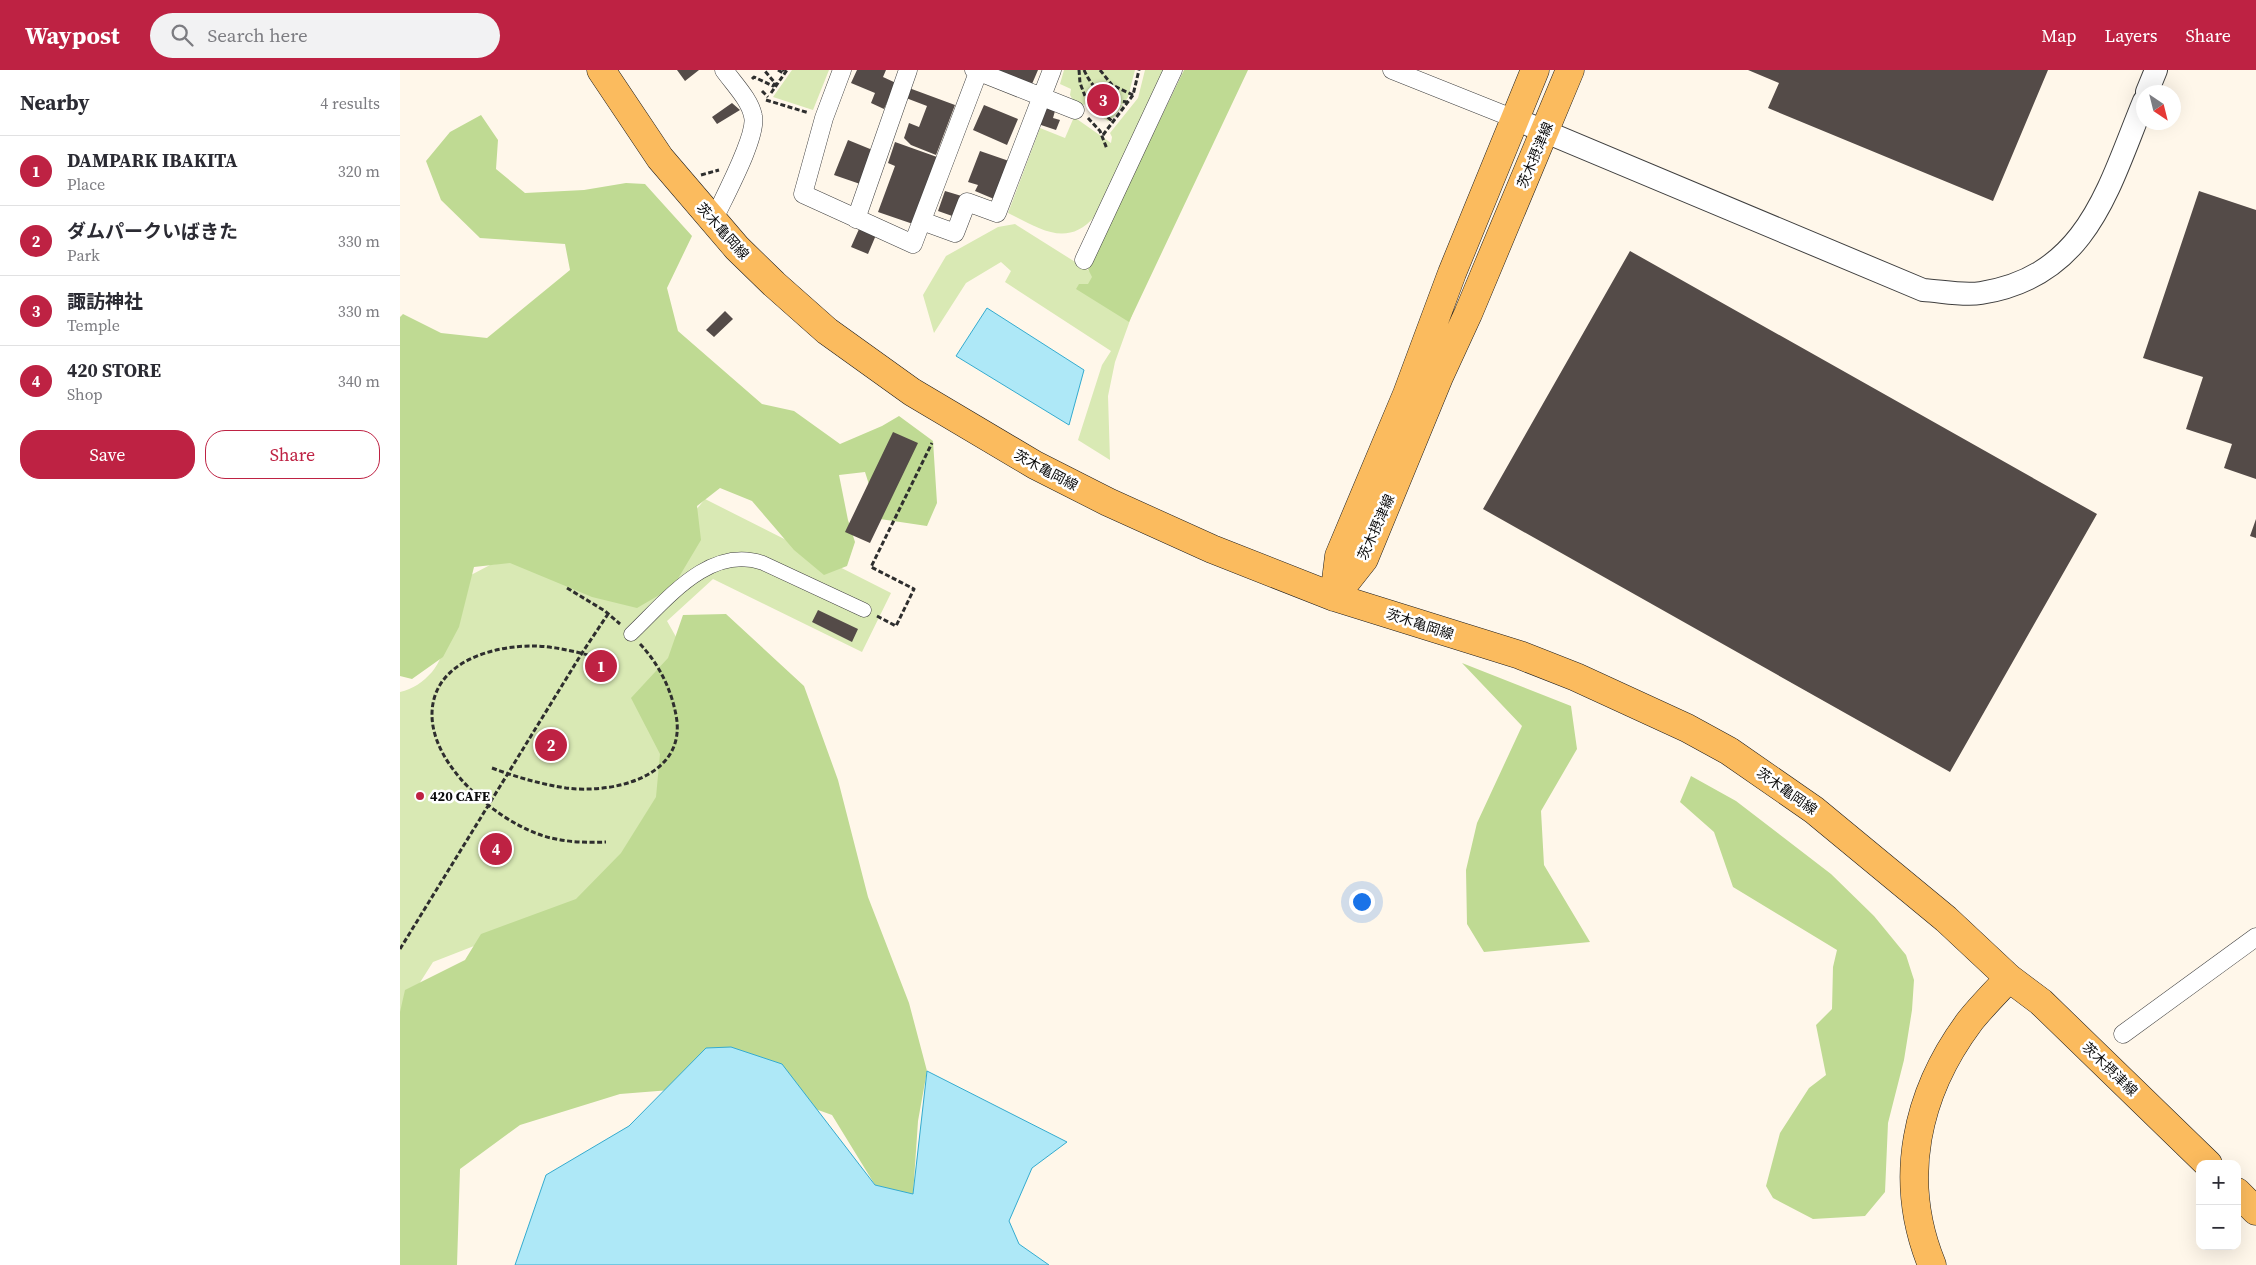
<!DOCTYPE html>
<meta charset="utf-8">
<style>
:root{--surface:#fff;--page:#f2f2f3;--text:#2b2b33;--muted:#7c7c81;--line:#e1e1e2;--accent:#be2243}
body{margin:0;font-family:"Source Serif 4","Noto Sans JP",serif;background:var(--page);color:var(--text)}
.controls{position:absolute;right:15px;bottom:15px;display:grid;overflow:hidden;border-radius:10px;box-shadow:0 5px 20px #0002}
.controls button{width:45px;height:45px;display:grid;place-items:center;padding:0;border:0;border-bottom:1px solid var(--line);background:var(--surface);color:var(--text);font:25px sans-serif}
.compass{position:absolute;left:1736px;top:15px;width:45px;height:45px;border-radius:50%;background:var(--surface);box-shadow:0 5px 20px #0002;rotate:145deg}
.you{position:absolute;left:961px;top:831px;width:18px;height:18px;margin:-12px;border:4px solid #fff;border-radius:50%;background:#1a73e8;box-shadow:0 0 0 8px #1a73e833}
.badge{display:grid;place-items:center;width:32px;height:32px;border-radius:50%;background:var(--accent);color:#fff;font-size:16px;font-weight:700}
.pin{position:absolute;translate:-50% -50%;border:2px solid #fff;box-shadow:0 1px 5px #0006}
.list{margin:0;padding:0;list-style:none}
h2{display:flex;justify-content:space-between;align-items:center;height:65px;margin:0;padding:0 20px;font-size:21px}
h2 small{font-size:16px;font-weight:400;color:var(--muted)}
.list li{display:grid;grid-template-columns:32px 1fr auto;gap:15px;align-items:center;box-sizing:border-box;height:70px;padding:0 20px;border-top:1px solid var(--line)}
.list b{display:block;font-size:19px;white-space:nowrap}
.list p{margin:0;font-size:16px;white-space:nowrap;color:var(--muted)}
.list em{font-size:16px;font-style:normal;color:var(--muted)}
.actions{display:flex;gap:10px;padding:15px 20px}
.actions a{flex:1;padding:11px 0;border:1px solid var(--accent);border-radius:20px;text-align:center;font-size:18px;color:var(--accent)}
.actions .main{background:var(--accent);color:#fff}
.icon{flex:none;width:28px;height:28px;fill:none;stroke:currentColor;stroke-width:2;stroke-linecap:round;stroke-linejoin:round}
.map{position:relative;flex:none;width:1856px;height:1195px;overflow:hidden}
header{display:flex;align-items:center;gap:30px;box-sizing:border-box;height:70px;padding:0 25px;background:var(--accent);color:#fff}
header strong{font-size:24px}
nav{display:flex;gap:28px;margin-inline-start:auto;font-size:18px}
.search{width:350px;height:45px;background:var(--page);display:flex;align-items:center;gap:12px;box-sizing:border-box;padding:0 18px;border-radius:28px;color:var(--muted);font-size:19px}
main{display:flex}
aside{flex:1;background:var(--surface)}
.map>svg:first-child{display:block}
</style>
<header>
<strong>Waypost</strong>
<div class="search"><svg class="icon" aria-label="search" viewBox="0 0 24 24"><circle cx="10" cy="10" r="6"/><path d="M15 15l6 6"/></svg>Search here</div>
<nav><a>Map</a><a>Layers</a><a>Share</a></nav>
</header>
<main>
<aside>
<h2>Nearby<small>4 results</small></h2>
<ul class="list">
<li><span class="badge">1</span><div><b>DAMPARK IBAKITA</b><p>Place</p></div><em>320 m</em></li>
<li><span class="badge">2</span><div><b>ダムパークいばきた</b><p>Park</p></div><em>330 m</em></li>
<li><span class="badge">3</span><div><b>諏訪神社</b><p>Temple</p></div><em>330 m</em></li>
<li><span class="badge">4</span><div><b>420 STORE</b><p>Shop</p></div><em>340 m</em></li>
</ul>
<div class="actions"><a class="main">Save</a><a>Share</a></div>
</aside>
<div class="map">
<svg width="1856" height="1195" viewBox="0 0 1856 1195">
<rect width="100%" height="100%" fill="#fff7ea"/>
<path fill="#d9e9b4" d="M392 0H429L413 40 373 27Z
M664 0H735L728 27 720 24 728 27 724 34 712 33 723 35 714 47 708 51 694 42 688 34 682 35 674 32 670 25 671 19 660 14Z
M745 0H769L695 146C667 179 639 158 608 143L640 58 665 68 674 47 711 73 712 67 710 63 738 28Z
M615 154 737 231 715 292 708 326 710 390 678 370 702 295 711 281 605 212 611 201 601 192 566 213 534 263 523 225 546 186 598 157Z
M305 429 491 523 462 582 313 509 267 551 284 581 302 638 210 823 33 892 0 944V622C13 619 23 612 32 602 46 586 63 528 71 505L90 495 114 491 225 526Z"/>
<path fill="#bfda93" d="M784 0H848L729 252 676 219 679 214H688L692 207 688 199Z
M81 45 98 70 96 99 125 123 184 120 226 113 245 114 292 166 267 218 278 261 362 334 394 341 440 374 482 356 499 346 533 371 537 433 527 456 480 449 465 402 439 405 448 450 455 472 447 496 424 505 394 480 352 431 320 418 297 436 301 470 273 517 237 538 192 527 110 493 74 497 59 557 43 587 12 609 0 606V247L3 244 41 263 87 268 170 200 165 174 80 168 41 130 26 91 50 62Z
M326 544 404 616 438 710 468 827 509 933 527 1001 518 1051 513 1125 475 1115 432 1045 346 1014 220 1024 120 1055 60 1099 57 1195H0V942L5 920 65 890 81 864 176 829 221 783 256 727 260 684 231 628 268 588 283 545Z
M1062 593 1171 636 1177 679 1141 741 1144 795 1190 872 1084 882 1067 854 1066 800 1077 753 1122 656Z
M1291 706 1336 731 1431 804 1474 846 1506 885 1514 910 1512 940 1504 990 1488 1053 1485 1122 1465 1146 1413 1149 1373 1128 1366 1116 1380 1063 1409 1018 1426 1005 1416 955 1432 939 1433 897 1437 880 1333 817 1314 762 1280 732Z"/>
<path fill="#aee8f7" stroke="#34abcf" d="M587 238 684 300 669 355 556 286Z
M331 977 382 994 475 1115 513 1124 527 1001 667 1072 632 1098 609 1151 619 1174 649 1195H115L146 1105 229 1056 306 978Z"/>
<path fill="#544b48" d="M277 0H299L285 11Z
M457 0H486L483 7 496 13 484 39 471 33 475 23 451 13Z
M597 0H638L632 14Z
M1348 0H1648L1593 131 1368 38 1379 13Z
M509 18 555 35 536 85 511 75 504 68 509 53 519 57 527 36 506 28Z
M332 33 340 40 317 54 312 47Z
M584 35 618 49 607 75 573 60Z
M642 36 655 41 653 48 660 50 656 60 635 53Z
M448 70 475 81 463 115 434 105Z
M495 72 537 87 513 154 478 142 495 96 488 93Z
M580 81 609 91 594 129 575 121 578 115 568 112Z
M545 121 565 127 558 148 538 141Z
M1799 121 1856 140V409L1824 398 1832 374 1786 359 1803 307 1743 288Z
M459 159 476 165 468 184 451 177Z
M1230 181 1697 444 1550 702 1083 439Z
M325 241 333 249 314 267 306 260Z
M493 362 518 373 470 473 445 462Z
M1856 449V468L1850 466Z
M418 540 458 559 452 572 412 552Z"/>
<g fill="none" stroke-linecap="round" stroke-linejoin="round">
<defs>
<path id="pedestrian" d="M231 564C266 531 309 474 363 493L464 540"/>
<path id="minor" d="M442 0 424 48 403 124 513 174 579 0
M574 0 675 40
M992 0 1115 49
M456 149 508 0
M313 151C323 129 358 66 353 46 350 30 334 14 324 0
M522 151 555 163 567 132 597 143 652 0
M684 190 773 0
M1723 964 1856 867"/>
<path id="tertiary" d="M1747 22 1756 0
M1115 49 1523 220C1541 221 1563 226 1581 223 1688 206 1708 118 1744 31"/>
<path id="primary" d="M201 0 260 88 337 178 374 214 427 261 512 322 635 395 708 432 812 479 934 527 1120 585 1176 607 1287 658 1329 681 1414 740 1546 849 1609 908 1641 932 1808 1094
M934 527 964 489 1039 307 1068 244 1170 0
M934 527 939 486 1007 324 1052 203 1135 0
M1837 1122 1856 1141
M1532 1195C1497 1110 1516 1023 1570 951 1582 936 1596 922 1609 908"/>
</defs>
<use href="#pedestrian" stroke="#3f3f3f" stroke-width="15"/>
<use href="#minor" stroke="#3f3f3f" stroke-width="19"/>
<use href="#tertiary" stroke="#3f3f3f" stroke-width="24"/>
<use href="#primary" stroke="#1d1d1d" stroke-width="29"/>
<path stroke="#2e2e2e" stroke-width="3" stroke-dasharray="5 2.5" stroke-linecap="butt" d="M378 0 383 3 384 0
M679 0 680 13 685 26
M684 0C693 20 706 30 728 32
M700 0 712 15 733 25
M352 9 354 7 373 16 375 13 364 0
M362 21 368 27
M371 23 387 0
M366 30 409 43
M691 32 713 52
M688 48 700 61 707 79
M703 65 733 25 739 0
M301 105 319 100
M167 518 205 541 220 554
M477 546 496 556 514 519 471 497 532 373
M203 589C181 583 159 577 136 576 93 575 31 592 32 646 33 696 94 748 138 764 159 772 184 773 206 772
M92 698C116 707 140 714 166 718 213 724 288 707 276 645 271 619 259 594 240 574
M0 879 182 583 208 544"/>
<use href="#pedestrian" stroke="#fff" stroke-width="14"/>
<use href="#minor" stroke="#fff" stroke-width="18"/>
<use href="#tertiary" stroke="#fff" stroke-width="22"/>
<use href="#primary" stroke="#fbbb5e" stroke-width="28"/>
</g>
<circle fill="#be2243" stroke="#fff" stroke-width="2" cx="20" cy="726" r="5"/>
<g text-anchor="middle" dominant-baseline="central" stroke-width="5" stroke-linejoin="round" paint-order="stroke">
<g font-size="14" fill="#0c0c0c" stroke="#fff">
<text transform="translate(1135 85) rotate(-67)">茨木摂津線</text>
<text transform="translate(323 161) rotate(48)">茨木亀岡線</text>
<text transform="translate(646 400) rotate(28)">茨木亀岡線</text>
<text transform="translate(976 457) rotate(-66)">茨木摂津線</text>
<text transform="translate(1020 554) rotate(18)">茨木亀岡線</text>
<text transform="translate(1387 721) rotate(35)">茨木亀岡線</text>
<text transform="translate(1710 999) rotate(44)">茨木摂津線</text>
</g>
<g font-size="14" font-weight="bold" fill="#0c0c0c" stroke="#fff" text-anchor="start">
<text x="30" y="726">420 CAFE</text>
</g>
</g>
</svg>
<div class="controls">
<button>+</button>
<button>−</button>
</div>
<svg class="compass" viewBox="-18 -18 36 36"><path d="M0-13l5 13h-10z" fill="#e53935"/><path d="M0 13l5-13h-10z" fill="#7c7c81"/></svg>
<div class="you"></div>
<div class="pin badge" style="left:201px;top:596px">1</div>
<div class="pin badge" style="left:151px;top:675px">2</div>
<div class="pin badge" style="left:703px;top:30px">3</div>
<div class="pin badge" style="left:96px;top:779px">4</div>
</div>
</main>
